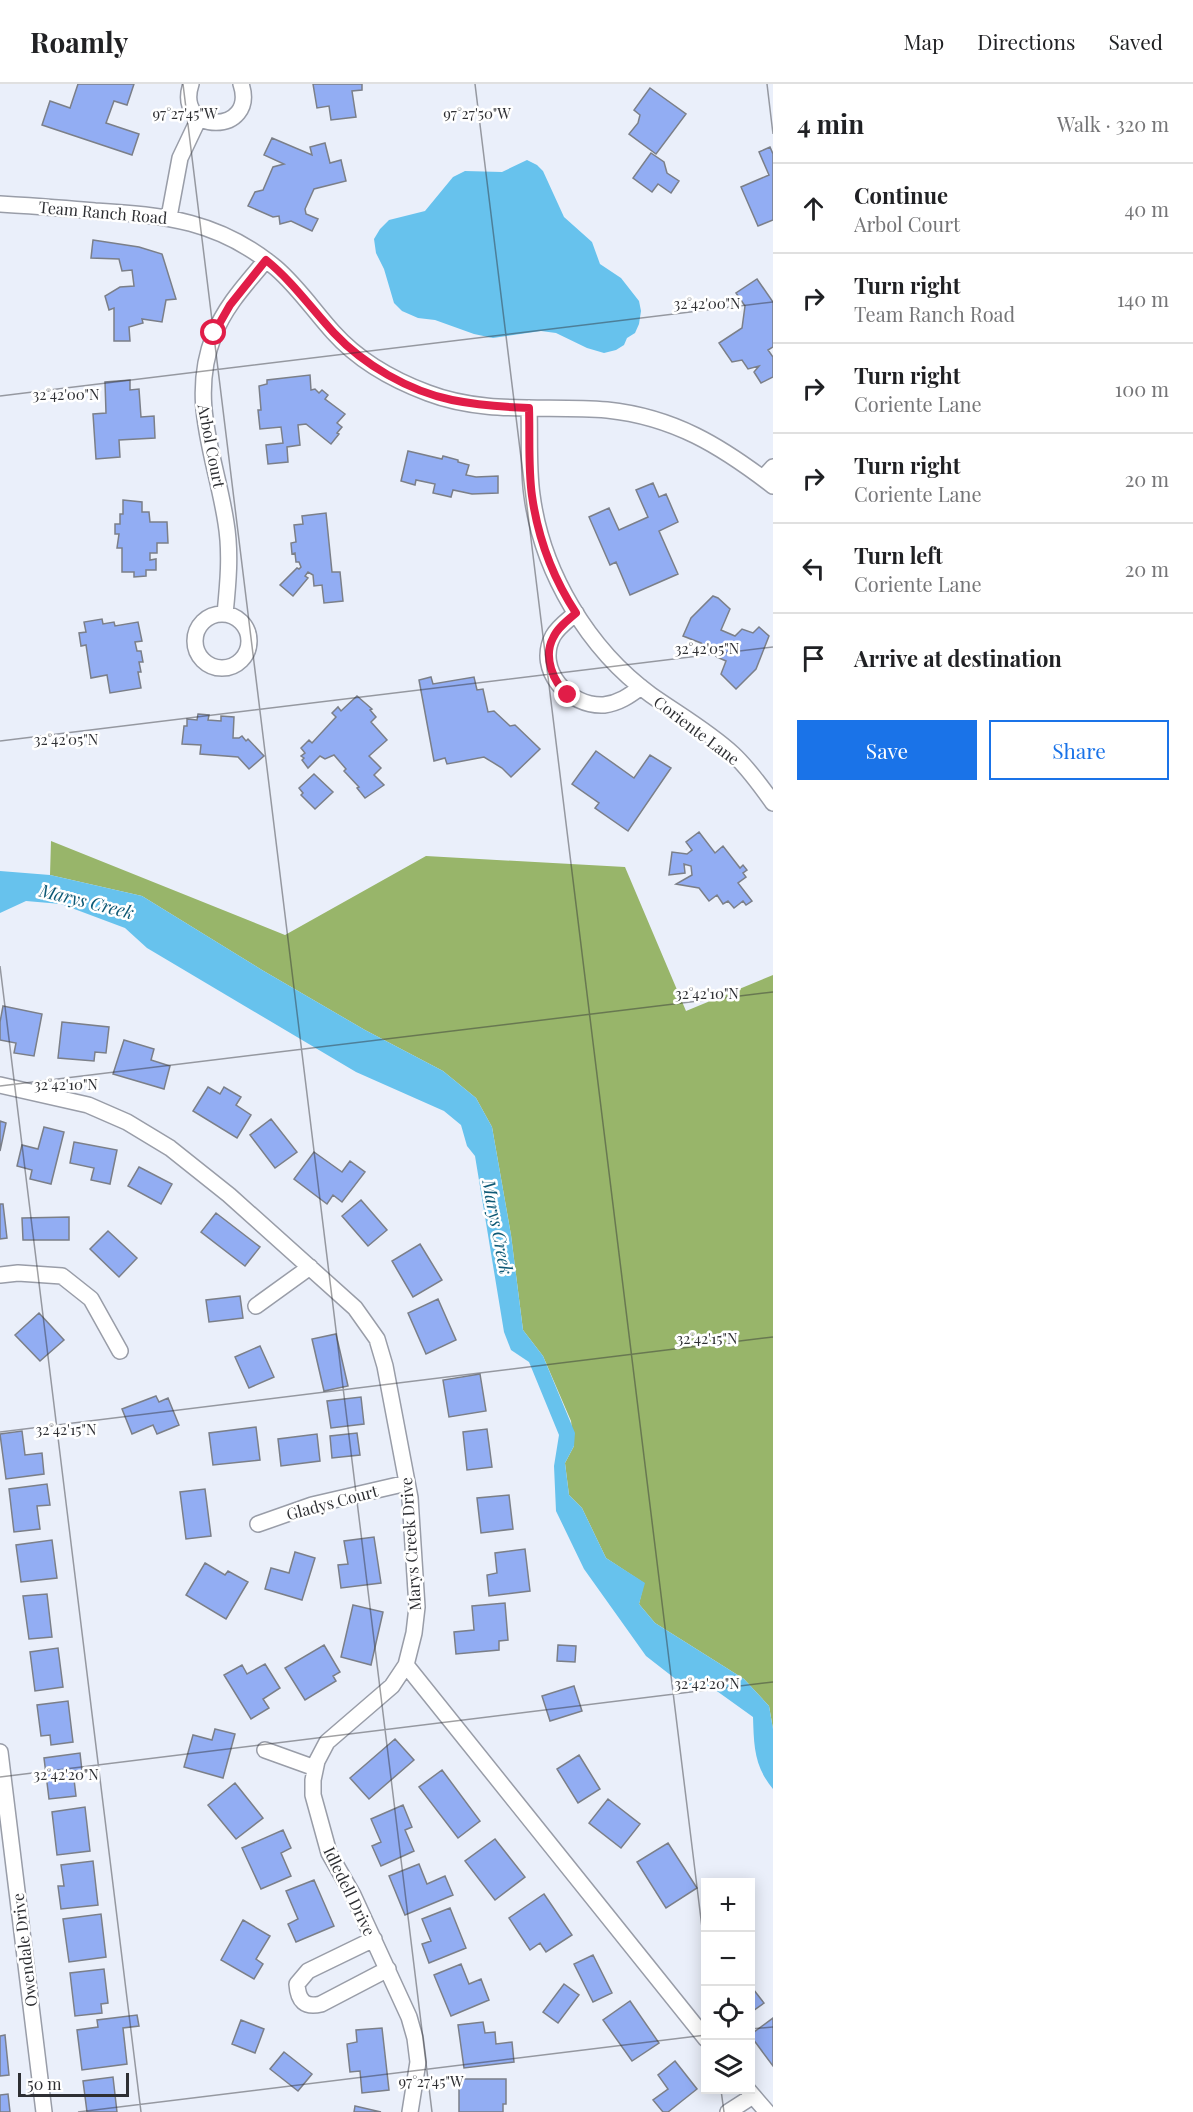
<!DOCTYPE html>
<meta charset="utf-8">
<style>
:root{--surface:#fff;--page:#f2f2f2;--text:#202124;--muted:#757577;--line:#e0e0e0;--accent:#1a73e8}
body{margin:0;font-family:"Playfair Display",serif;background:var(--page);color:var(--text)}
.controls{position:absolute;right:18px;bottom:18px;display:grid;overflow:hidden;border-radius:0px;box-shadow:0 3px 15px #0003}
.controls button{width:54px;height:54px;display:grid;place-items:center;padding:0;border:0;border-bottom:2px solid var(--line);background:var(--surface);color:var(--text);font:30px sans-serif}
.scale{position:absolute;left:18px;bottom:15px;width:111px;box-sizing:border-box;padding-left:6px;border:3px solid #2e2f33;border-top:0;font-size:16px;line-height:21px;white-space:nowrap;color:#2e2f33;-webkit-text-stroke:4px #fff;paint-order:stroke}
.stop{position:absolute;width:18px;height:18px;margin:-14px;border:4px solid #e11d48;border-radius:50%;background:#fff}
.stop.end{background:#e11d48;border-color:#fff;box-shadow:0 2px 6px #0008}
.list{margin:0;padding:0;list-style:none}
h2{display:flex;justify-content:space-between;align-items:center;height:78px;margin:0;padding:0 24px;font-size:26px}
h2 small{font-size:20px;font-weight:400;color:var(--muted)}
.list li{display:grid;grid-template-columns:39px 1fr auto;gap:18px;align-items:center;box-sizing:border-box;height:90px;padding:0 24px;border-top:2px solid var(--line)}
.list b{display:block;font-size:22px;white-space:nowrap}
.list p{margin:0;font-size:20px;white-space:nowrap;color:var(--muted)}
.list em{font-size:20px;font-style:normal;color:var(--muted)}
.actions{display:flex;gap:12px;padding:18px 24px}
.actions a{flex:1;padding:14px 0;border:2px solid var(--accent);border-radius:0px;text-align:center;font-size:21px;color:var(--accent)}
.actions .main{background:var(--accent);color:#fff}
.icon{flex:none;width:33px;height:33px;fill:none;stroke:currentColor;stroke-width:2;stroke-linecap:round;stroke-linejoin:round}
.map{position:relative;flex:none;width:773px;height:2028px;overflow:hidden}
header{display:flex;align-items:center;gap:36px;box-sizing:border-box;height:84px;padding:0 30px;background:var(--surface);border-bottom:2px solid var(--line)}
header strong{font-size:28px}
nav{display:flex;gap:33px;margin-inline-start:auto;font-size:21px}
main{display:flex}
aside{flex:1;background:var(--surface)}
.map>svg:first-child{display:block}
</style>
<header>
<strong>Roamly</strong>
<nav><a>Map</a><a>Directions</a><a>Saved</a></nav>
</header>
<main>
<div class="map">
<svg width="773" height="2028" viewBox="0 0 773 2028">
<rect width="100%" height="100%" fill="#eaeffa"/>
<path fill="#98b56a" d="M51 757 285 851 426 772 625 783 686 927 773 891V1645L769 1622 744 1595 655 1539 639 1520 644 1499 606 1474 582 1424 569 1411 565 1379 574 1362 571 1337 543 1272 523 1246 511 1151 492 1043 476 1014 443 987 365 946 262 886 142 812 50 791Z"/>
<path fill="#67c2ed" d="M527 76 537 81 543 87 564 133 592 158 600 180 621 194 639 217 641 227 639 240 635 249 627 254 624 261 616 266 604 269 587 264 556 249 541 247 493 254 474 250 435 236 418 234 402 227 394 219 384 185 376 169 374 155 380 145 389 136 425 127 453 93 465 87 502 88Z
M0 787 50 791 142 812 262 886 365 946 443 987 476 1014 492 1043 511 1151 523 1246 543 1272 575 1349 574 1362 565 1379 569 1411 582 1424 606 1474 645 1499 639 1520 655 1539 744 1595 769 1622 773 1645V1705C754 1682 754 1662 753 1633L714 1605 682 1600 646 1572 584 1485 556 1427 554 1382 559 1351 529 1278 511 1266 504 1248 475 1072 467 1062 461 1041 444 1027 356 988 147 864 125 844 61 820 26 817 0 829Z"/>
<path fill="#92adf3" stroke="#7b7f88" stroke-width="1.5" d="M78 0H134L127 21 114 17 106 39 139 50 132 71 42 41 50 17 70 24Z
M313 0H362V6L352 7 356 33 331 36 329 22 317 24Z
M650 4 686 30 656 70 629 50 638 39 640 31 634 26Z
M272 54 312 71 310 63 325 59 330 79 341 76 346 97 314 105 305 125 306 130 318 135 312 147 291 137 280 140 279 132 273 133 248 122 255 108 263 106 273 83 284 80 264 71Z
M770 63 773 70V136L758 142 741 103 769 91 759 68Z
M651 69 664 78 667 89 679 97 671 109 658 100 652 108 633 94Z
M93 156 139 163 162 170 176 215 166 216 162 238 142 235 143 239 129 243 130 257H114V224L109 226 105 212 120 203 134 202 132 186 122 187 119 175 91 174Z
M757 195 773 218V263L768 266 773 273V293L761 299 754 288 759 282 748 285 742 276 732 278 719 259 742 244 745 222 736 209Z
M310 291 311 306 315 305 319 309 322 306 328 311 325 315 345 330 337 339 342 343 337 349 339 350 331 360 306 340 298 341 300 361 287 363 288 378 268 380 266 361 283 359 281 343 260 345 258 326H261L259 302 267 300V296Z
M130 296V306L139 305 141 333 154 332 155 354 119 356 120 373 96 375 93 330 106 329 105 298Z
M408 367 442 375 443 372 458 376V378L469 381 466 391 476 393 498 392V409L472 410 453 406 451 413 433 409 435 400 416 396 415 401 401 397Z
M653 399 659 413 666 410 678 438 659 447 678 490 630 511 616 478 610 481 589 433 609 424 619 446 648 433 636 406Z
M123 416 142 418V428H149L150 438H167L168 459H157V469H150V476L156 475V486H146V492L134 493V488H122V464H117L119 450H115V440H120V430H123Z
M326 429 332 488H340L343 517 324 519 322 501 314 502 313 491 308 488 305 492 308 494 293 512 280 501 297 484 299 485 301 483 299 478H296L295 469 292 470 291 459 296 458 294 441 303 440 302 432Z
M713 512 718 514 730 525 721 546 735 552 742 545 753 549 759 543 769 552 756 585 736 605 721 590 726 577 717 573 701 559 683 552 691 534Z
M102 535 103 540 114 538 115 542 138 538 142 557 135 558 137 567H141L143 578H139L141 588H138L141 604 110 609 107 591 91 594 86 561 81 562 79 549 86 548 84 538Z
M431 593 433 600 474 593 477 606 483 605 488 628 494 627 510 642 515 641 540 665 511 693 502 684 484 673 447 680 445 674 434 677 419 596Z
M357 612 372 625 370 626 376 633 371 638 387 656 369 672 381 684 374 691 384 701 365 714 357 704 359 703 344 687 346 685 334 671 325 675 320 672 308 684 302 676 304 674 301 672 305 669 301 664 309 656 312 659 336 633 332 629 338 623 341 627Z
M198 630 209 631 208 636 221 637V632L234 633 233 654H239L242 652 246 657 248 655 264 672 249 685 238 673 200 670 201 661 182 660 184 642H187V635L197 636Z
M596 667 634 694 650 671 671 684 628 747 595 724 599 719 572 700Z
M314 690 333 708 315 725 301 711 303 709 299 704Z
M699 748 715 769 723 762 740 784 743 781 747 786 743 789 746 793 738 799 752 817 746 821 743 817 734 824 728 817 723 820 717 811 709 817 699 804 676 800 692 791 691 782 684 780 685 789 669 791 672 768 687 770 692 766 686 758Z
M3 922 42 930 34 972 14 969 16 959 0 956V938Z
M62 938 109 943 106 969 95 968 94 977 58 974Z
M124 956 154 965 151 976 170 982 164 1005 113 990Z
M208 1003 220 1010 224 1003 241 1013 236 1021 251 1031 237 1054 193 1027Z
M271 1035 297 1068 275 1084 250 1051Z
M0 1037 6 1039 0 1067Z
M44 1043 64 1048 51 1100 30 1095 32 1086 17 1082 22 1061 38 1065Z
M74 1058 117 1066 110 1100 91 1096 94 1084 70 1079Z
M314 1068 342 1088 350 1077 365 1088 342 1118 333 1111 327 1120 294 1095Z
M139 1083 172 1100 161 1120 128 1102Z
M361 1116 387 1146 368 1162 342 1132Z
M0 1120H3L7 1154 0 1155Z
M216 1129 260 1163 245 1182 201 1148Z
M69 1133V1156H23L22 1134Z
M108 1147 137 1174 119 1193 90 1165Z
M420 1160 442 1196 413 1213 392 1177Z
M240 1212 243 1234 209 1238 206 1216Z
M438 1215 456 1256 426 1270 408 1229Z
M39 1229 64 1256 40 1277 15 1251Z
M336 1250 348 1302 324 1307 312 1255Z
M260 1262 274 1293 249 1304 235 1273Z
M480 1290 486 1327 449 1333 443 1296Z
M156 1312 159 1318 168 1314 179 1341 157 1350 153 1341 132 1350 122 1325Z
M361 1313 364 1340 331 1344 327 1317Z
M256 1343 260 1376 213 1381 209 1349Z
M487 1345 492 1383 467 1386 463 1348Z
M22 1347 25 1371 42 1369 44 1390 6 1395 0 1350Z
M357 1349 360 1371 332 1374 330 1352Z
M317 1350 320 1377 281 1382 278 1355Z
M47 1400 50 1421 37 1422 40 1445 14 1448 9 1405Z
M205 1405 211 1452 186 1455 180 1408Z
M509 1411 513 1445 481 1449 477 1414Z
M374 1453 381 1499 341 1504 338 1481 348 1480 344 1457Z
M52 1456 57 1494 21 1498 16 1461Z
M525 1465 530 1507 489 1512 487 1491 497 1489 495 1469Z
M295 1468 315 1474 302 1516 265 1505 271 1484 289 1489Z
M205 1479 225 1491 228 1487 248 1498 226 1535 186 1511Z
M47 1510 52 1553 29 1555 23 1512Z
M505 1519 508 1556 499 1557V1566L456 1570 454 1548 474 1546 472 1522Z
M353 1521 383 1528 371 1581 341 1573Z
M324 1561 340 1588 333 1592 336 1597 305 1616 285 1584Z
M558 1561 576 1562 575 1578 557 1577Z
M58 1564 63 1603 35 1607 30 1568Z
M265 1580 280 1604 263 1615 269 1624 251 1635 224 1591 242 1581 247 1590Z
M574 1602 582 1627 550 1637 542 1612Z
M68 1617 73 1658 51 1661 50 1651 41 1652 37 1621Z
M215 1645 235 1650 223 1694 184 1683 193 1651 212 1656Z
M395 1655 414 1676 369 1715 350 1694Z
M80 1669 82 1687H73L76 1712 49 1715 44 1674Z
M579 1671 600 1705 578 1719 557 1685Z
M442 1686 480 1737 458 1754 419 1703Z
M235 1699 263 1734 236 1755 208 1721Z
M608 1715 640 1740 621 1764 589 1739Z
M403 1721 412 1743 405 1746 414 1767 381 1782 372 1762 381 1758 371 1735Z
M85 1723 90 1767 57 1771 52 1728Z
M283 1746 291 1764 281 1769 291 1792 261 1805 242 1764Z
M495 1755 525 1793 495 1816 465 1777Z
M668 1759 697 1804 666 1824 637 1778Z
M93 1777 98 1821 61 1825 58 1802H64L61 1781Z
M419 1780 427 1800 445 1792 453 1811 405 1831 389 1792Z
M314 1796 334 1842 296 1858 288 1840 298 1835 286 1807Z
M544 1810 572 1851 546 1868 540 1859 530 1866 509 1834Z
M450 1824 466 1864 429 1879 422 1860 431 1857 422 1835Z
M101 1830 106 1873 69 1878 63 1835Z
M243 1836 270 1852 256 1875 263 1880 254 1895 221 1876Z
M593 1871 612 1909 593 1918 574 1880Z
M461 1880 469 1900 481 1895 489 1916 451 1932 434 1891Z
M104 1885 108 1919 101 1920 102 1929 75 1932 70 1889Z
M564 1900 579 1911 558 1939 543 1928Z
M750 1901 764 1919 750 1929Z
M630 1917 659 1959 632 1977 603 1936Z
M137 1931 139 1942 123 1944 127 1980 82 1986 77 1946 98 1943 97 1936Z
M773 1934V1982L750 1951Z
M241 1936 264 1945 255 1969 232 1960Z
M483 1938 485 1949 495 1948 496 1960 512 1958 514 1978 464 1984 458 1941Z
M382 1944 389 2006 362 2009 360 1987 350 1988 347 1960 357 1958 356 1946Z
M5 1951 9 1991 0 1992V1952Z
M284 1968 312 1990 298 2007 270 1985Z
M675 1977 697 2005 668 2028H663L653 2016 668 2005 658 1991Z
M113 1993 117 2028H87L83 1997Z
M459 1995H506V2020H503V2028H459Z
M8 2010 10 2028H0V2011Z
M355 2022 381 2028H354Z"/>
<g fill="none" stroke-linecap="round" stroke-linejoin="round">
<defs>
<path id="street" d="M191 0C174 51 258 51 241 0
M0 120C32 122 63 124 95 127 165 131 220 137 276 184 298 203 314 227 333 248 358 276 393 296 428 309 485 331 547 321 607 326 674 333 721 362 773 402
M169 133 180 74 199 34
M529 324C530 353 528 383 532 411 542 488 588 565 651 611 678 630 708 647 733 670 748 684 761 702 773 719
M763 394 773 383
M576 529C568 536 558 543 553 552 535 586 569 623 604 621 619 619 629 612 641 603
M195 557a27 27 0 1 1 54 0a27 27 0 1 1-54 0Z
M225 530C228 500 231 469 226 439 216 373 188 317 214 251 225 222 247 199 266 176
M0 1001 88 1021 127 1038 170 1064 229 1111 355 1224 377 1255 385 1282 410 1414 417 1523 414 1549 406 1581 392 1602 327 1658 317 1677 313 1696V1711L329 1769 353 1811 409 1933 415 1954 418 1978 410 2028
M0 1191 18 1189 62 1192 91 1215 120 1267
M256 1222 310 1183
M258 1440 312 1421 407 1399
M406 1581 706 1955
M265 1666 315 1684
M0 1668 44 2028
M374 1855 308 1887 297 1900C298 1917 305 1924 321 1920L388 1885
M748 2006 767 2028
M728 2028 753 2012"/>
</defs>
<use href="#street" stroke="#999da8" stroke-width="18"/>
<use href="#street" stroke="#fff" stroke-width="15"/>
</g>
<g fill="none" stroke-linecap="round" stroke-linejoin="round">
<path stroke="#e11d48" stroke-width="8" d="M214 249 230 221 266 176C292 197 311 224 334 249 364 281 409 307 452 316 477 321 503 323 529 324 530 353 528 384 532 412 538 454 553 494 576 529 568 536 557 544 553 554 543 573 553 598 568 611"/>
</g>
<path fill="none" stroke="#2e2f33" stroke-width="1.5" stroke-opacity="0.45" d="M183 0 432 2028M475 0 706 1876M767 0 773 50M0 312 773 218M0 657 773 563M0 882 141 2028M0 1002 773 908M0 1348 773 1253M0 1693 773 1598M750 1945 773 1943M721 2006 724 2028M78 2028 706 1951"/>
<g text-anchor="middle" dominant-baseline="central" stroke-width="5" stroke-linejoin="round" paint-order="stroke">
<g font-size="16" fill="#2e2f33" stroke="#fff">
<text transform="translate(103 128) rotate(5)">Team Ranch Road</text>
<text transform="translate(212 362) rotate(79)">Arbol Court</text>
<text transform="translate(697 646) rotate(37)">Coriente Lane</text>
<text transform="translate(332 1418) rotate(-15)">Gladys Court</text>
<text transform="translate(410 1460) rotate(-94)">Marys Creek Drive</text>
<text transform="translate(350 1807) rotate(64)">Idledell Drive</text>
<text transform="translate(24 1866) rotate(-97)">Owendale Drive</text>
</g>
<g font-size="18" font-style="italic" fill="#0e5975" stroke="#fff">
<text transform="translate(87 817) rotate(14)">Marys Creek</text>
<text transform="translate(498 1143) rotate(79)">Marys Creek</text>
</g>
</g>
<g font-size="15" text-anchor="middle" fill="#2e2f33" stroke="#fff" stroke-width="5" stroke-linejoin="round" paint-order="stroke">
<text x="185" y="35">97°27'45"W</text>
<text x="477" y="35">97°27'50"W</text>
<text x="707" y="225">32°42'00"N</text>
<text x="66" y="316">32°42'00"N</text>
<text x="707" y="570">32°42'05"N</text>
<text x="66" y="661">32°42'05"N</text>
<text x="707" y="915">32°42'10"N</text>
<text x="66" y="1006">32°42'10"N</text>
<text x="707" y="1260">32°42'15"N</text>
<text x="66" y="1351">32°42'15"N</text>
<text x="707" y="1605">32°42'20"N</text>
<text x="66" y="1696">32°42'20"N</text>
<text x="431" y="2003">97°27'45"W</text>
</g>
</svg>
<div class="controls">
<button>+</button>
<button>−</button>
<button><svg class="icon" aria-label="locate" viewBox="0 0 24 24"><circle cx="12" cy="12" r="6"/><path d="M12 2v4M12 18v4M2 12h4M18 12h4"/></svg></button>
<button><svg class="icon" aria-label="layers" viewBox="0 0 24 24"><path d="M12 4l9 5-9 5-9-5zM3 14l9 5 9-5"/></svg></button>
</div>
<div class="scale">50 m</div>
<div class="stop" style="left:214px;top:249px"></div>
<div class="stop end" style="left:568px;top:611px"></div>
</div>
<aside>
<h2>4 min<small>Walk · 320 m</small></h2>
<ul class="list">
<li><svg class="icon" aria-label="ahead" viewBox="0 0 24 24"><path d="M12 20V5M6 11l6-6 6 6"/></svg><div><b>Continue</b><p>Arbol Court</p></div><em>40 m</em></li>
<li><svg class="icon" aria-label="right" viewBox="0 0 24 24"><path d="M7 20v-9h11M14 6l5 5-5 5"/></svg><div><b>Turn right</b><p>Team Ranch Road</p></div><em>140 m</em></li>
<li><svg class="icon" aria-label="right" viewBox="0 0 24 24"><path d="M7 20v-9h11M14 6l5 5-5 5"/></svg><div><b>Turn right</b><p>Coriente Lane</p></div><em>100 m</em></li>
<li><svg class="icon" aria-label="right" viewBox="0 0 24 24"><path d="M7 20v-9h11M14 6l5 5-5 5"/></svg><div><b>Turn right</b><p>Coriente Lane</p></div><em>20 m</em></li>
<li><svg class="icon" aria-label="left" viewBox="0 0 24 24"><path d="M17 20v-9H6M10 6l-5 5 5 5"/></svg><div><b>Turn left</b><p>Coriente Lane</p></div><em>20 m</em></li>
<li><svg class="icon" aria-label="arrive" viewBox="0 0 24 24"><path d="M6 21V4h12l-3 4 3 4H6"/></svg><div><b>Arrive at destination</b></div></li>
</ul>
<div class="actions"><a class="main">Save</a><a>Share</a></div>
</aside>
</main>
